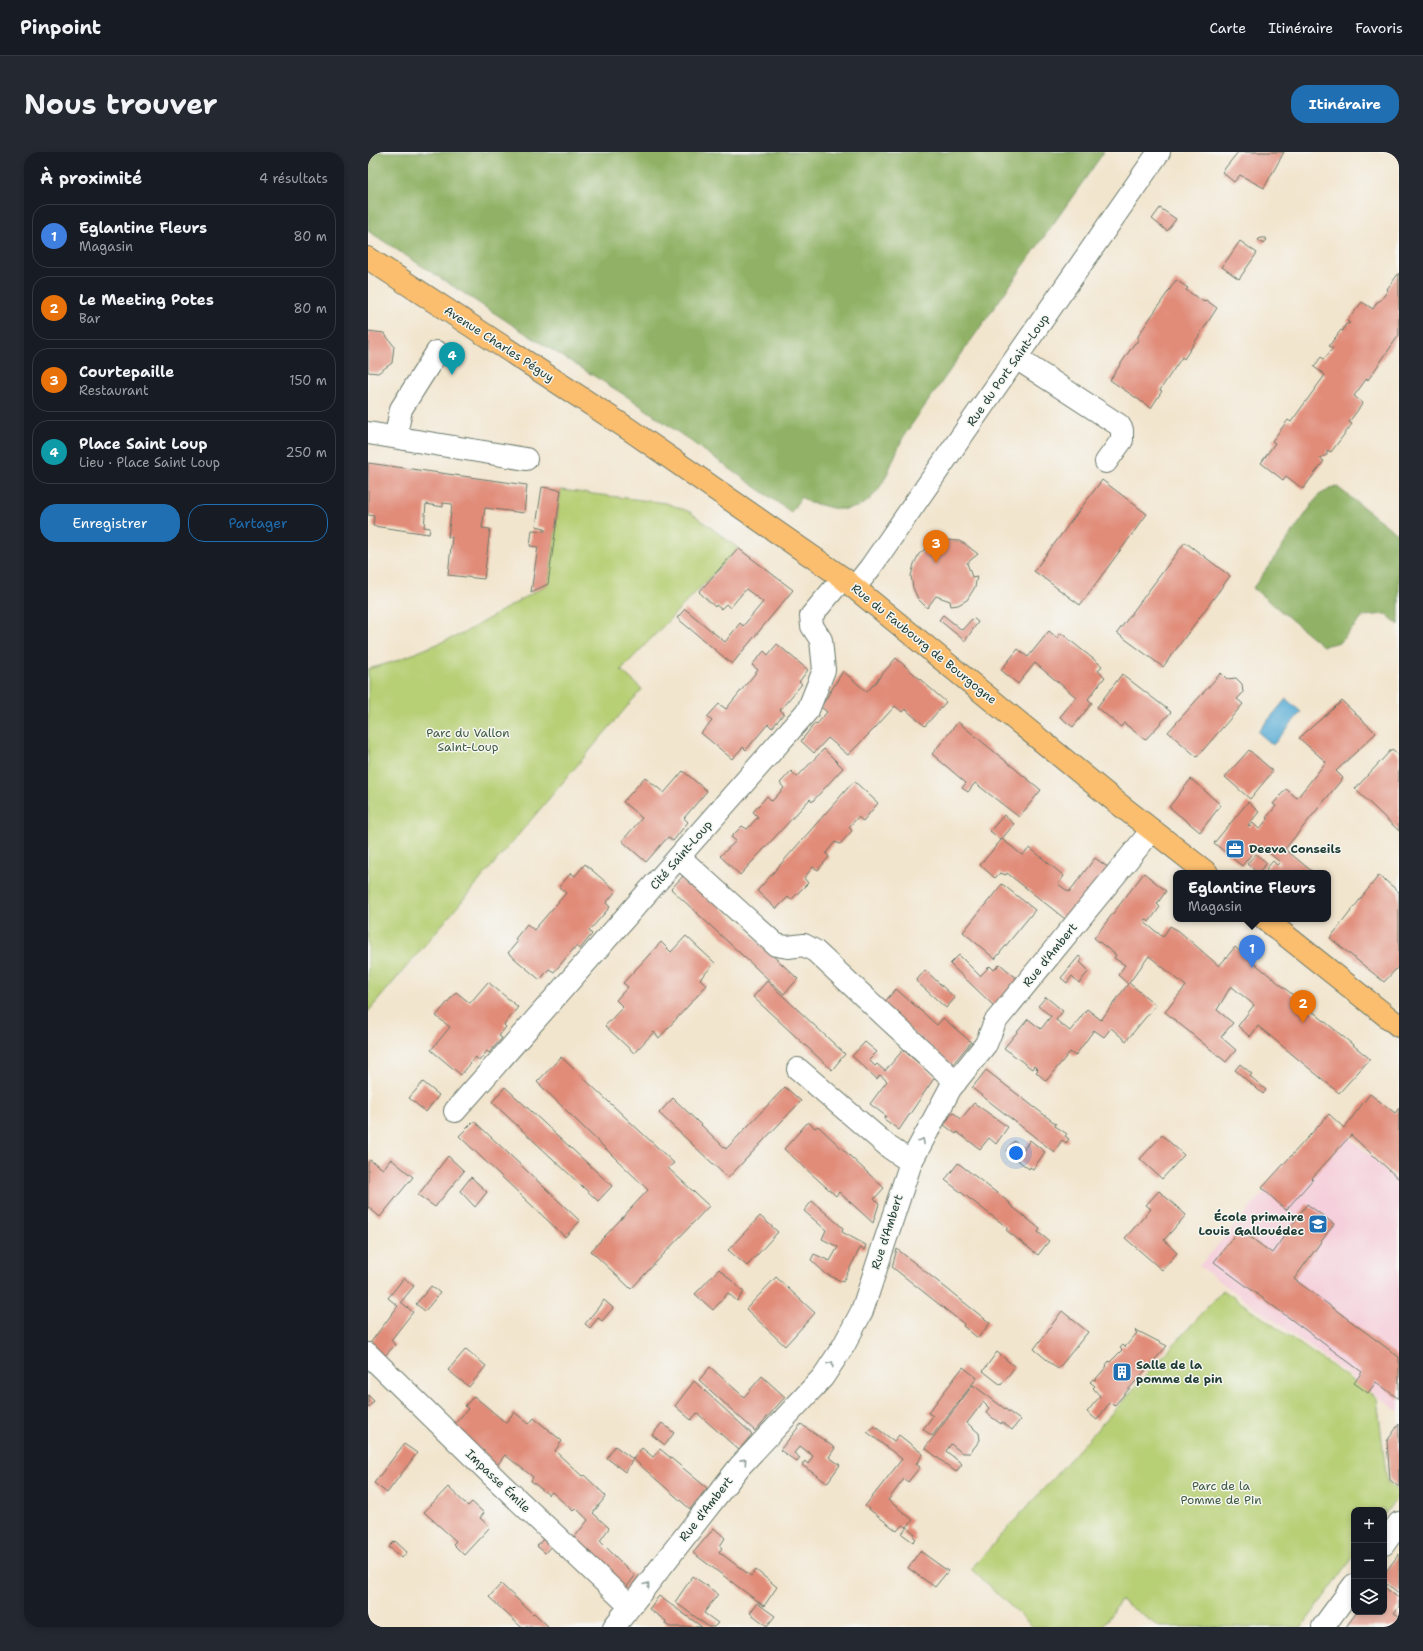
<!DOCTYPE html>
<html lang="fr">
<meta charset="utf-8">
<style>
:root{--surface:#171b24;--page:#242831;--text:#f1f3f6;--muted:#9ea1a6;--line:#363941;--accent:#1f6fb2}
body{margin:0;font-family:"Shantell Sans",sans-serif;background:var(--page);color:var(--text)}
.controls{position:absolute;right:12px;bottom:12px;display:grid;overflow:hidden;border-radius:8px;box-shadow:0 2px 6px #0003}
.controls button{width:36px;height:36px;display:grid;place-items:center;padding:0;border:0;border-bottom:1px solid var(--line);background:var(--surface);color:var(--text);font:20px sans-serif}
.you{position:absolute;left:648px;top:1001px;width:14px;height:14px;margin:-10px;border:3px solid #fff;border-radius:50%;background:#1a73e8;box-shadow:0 0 0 6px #1a73e833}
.badge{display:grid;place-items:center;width:26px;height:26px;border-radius:50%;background:var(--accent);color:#fff;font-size:13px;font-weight:700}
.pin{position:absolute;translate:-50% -33px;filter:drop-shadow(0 1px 2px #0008)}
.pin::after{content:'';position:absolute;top:21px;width:14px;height:12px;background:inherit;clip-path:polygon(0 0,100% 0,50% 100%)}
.popup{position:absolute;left:805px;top:718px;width:158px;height:52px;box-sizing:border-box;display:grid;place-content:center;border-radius:8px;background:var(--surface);filter:drop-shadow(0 1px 3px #0005);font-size:13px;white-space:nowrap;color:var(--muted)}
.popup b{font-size:15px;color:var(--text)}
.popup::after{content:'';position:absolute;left:50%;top:100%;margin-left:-8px;border:8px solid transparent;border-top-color:var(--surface)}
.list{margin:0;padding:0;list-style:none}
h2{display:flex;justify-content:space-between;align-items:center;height:52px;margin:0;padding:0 16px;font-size:17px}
h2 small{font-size:13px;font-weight:400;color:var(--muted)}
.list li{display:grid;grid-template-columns:26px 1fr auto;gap:12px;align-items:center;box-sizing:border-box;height:64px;margin:0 8px 8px;padding:0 8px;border:1px solid var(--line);border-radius:16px}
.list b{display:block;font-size:15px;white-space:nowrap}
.list p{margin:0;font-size:13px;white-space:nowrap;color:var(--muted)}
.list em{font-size:13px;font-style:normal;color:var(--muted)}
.actions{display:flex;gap:8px;padding:12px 16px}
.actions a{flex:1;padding:9px 0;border:1px solid var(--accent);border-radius:16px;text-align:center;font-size:14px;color:var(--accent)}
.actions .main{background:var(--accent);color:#fff}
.icon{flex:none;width:22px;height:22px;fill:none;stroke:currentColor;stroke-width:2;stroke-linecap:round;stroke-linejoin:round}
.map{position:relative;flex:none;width:1031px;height:1475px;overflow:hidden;border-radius:16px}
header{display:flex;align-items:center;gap:24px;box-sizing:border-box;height:56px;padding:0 20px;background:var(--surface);border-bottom:1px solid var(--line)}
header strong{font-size:19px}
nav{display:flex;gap:22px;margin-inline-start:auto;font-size:14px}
.intro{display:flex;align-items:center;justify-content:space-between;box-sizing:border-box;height:96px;padding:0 24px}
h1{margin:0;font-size:28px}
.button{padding:10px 18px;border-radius:16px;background:var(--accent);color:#fff;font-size:14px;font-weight:700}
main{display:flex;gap:24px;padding:0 24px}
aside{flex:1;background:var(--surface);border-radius:16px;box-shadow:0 2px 6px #0003}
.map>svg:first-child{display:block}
</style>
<header>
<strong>Pinpoint</strong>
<nav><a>Carte</a><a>Itinéraire</a><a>Favoris</a></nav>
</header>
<div class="intro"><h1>Nous trouver</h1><a class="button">Itinéraire</a></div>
<main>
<aside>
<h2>À proximité<small>4 résultats</small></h2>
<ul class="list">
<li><span class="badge" style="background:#3f7fe0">1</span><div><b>Eglantine Fleurs</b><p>Magasin</p></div><em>80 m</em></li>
<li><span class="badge" style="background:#e8710a">2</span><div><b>Le Meeting Potes</b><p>Bar</p></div><em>80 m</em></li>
<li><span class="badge" style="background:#e8710a">3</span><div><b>Courtepaille</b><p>Restaurant</p></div><em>150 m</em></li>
<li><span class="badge" style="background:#0f9aa8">4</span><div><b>Place Saint Loup</b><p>Lieu · Place Saint Loup</p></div><em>250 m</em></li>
</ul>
<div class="actions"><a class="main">Enregistrer</a><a>Partager</a></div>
</aside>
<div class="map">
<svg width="1031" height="1475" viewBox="0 0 1031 1475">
<rect width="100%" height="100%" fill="#f6f6f2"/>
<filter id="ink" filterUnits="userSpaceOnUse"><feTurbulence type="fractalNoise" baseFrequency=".025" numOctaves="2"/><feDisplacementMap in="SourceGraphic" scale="8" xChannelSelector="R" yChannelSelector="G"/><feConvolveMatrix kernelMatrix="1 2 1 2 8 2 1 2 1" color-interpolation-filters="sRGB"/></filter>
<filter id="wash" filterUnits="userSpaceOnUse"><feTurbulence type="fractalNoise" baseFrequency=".012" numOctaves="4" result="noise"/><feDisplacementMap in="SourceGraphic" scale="16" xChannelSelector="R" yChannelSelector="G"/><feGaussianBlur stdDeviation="0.9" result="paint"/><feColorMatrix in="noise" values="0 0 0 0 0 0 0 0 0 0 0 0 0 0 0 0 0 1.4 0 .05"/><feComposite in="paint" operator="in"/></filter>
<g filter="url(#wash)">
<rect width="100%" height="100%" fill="#f2e5ce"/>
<path fill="#f5cfdb" d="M961 967 1031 1030V1260L831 1114Z"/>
<path fill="#b7cf74" stroke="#6b8654" d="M193 338 298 351 322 360 370 396 253 518 274 537 0 860V517L25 510 94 482 180 432Z
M855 1138 1009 1246 1019 1330 1031 1339V1343L1016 1363V1358H986V1404L934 1475H791L753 1448 734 1475H665L603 1417Z"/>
<path fill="#91b266" stroke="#58784d" d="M0 0H736L537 282C522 308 515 355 478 357 467 358 455 353 444 351L443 352 433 345 423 360 263 247 160 183 0 79Z
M968 334 1031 383V473L1018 462 996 464 972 490 955 494 885 436 951 343Z"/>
<path fill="#5baed6" stroke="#3d7685" d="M918 547 933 560 905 593 890 580Z"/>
<g id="blocks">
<path fill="#e18c79" d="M870 0H916L896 36 872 23 866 30 854 20Z
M792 56 808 67 799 79 784 67Z
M892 86H897L899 87 895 92 890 88Z
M872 89 889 101 871 127 854 115Z
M1031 121V183L1000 228 999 226 986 244 995 251 981 270 984 272 963 300 959 298V303L952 306 956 309 935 337 918 324 915 328 893 311 907 291 904 289 920 268 923 270 957 223 946 215 953 205 956 207 965 196 961 194 973 178 975 179 977 173 982 171 979 169 994 150 1005 157 1009 150 1013 148 1020 138 1019 137Z
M808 128 820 136 818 138 836 150 838 148 849 156 816 207 814 205 792 238 794 239 783 256 742 228 766 192 770 189V184Z
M0 179 16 181 26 194 24 211 10 221 0 220Z
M0 311 159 333 156 361 117 356 114 376 122 377 116 427 80 423 84 385H80L84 352 75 351V355L58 352 56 375 62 376 61 382 5 374 6 364 0 363Z
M734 328 779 362 712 453 666 419Z
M174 335 193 338 180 432 163 440 170 395 162 394 164 378 177 379V376L168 374Z
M578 388 591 389 597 392 610 402 599 411 604 425 609 424 607 435 599 448 590 453 583 454 582 449 568 444 559 456 550 447 545 436 543 424 546 412 551 402 561 394Z
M817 390 862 424 795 515 749 481Z
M370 396 425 438 364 512 309 466 317 457 357 490 372 471 375 474 395 450 378 437 362 456 358 452 353 457 348 453 347 455 331 440Z
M575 463 594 478 605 466 610 470 597 489 571 468Z
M681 479 689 486 693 481 734 514 730 519 737 525 720 547 724 551 705 575 692 565 708 545 667 511 650 532 633 518 650 497 660 505Z
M409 492 440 518 431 530 434 532 412 558 416 561 404 576 400 572 378 598 375 595 364 607 333 581 344 569 339 565 351 552 358 557 390 518 384 513 396 499 400 503Z
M528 506 578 550 557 574 537 557 534 560 527 554 507 576 480 603 460 586 446 601 433 589 447 571 449 572 459 560 453 555 475 519 499 540Z
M853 521 859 527 868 526 874 532 875 541 869 547 875 552 829 605 800 580Z
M754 522 803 560 777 588 756 571 753 575 729 555Z
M974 549 1008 581 968 619 975 626 917 697 946 721H902L898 717 905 709 909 713 912 710 891 693 874 714 846 691 880 650 891 660 880 673 882 675 885 671 891 677 900 667 898 666 908 654 905 652 918 637 929 646 958 610 931 586Z
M590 570 673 638 651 665 607 631 600 640 594 636 598 631 564 602Z
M456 597 475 616 444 650 442 647 372 723 352 704 368 689 363 685 374 674 379 677 390 665 385 660 399 644 404 649 416 636 412 631 423 619 429 625Z
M1024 597 1031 603V679L987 637Z
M881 598 905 619 882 647 857 625Z
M315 619 339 639 316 666 320 670 305 689 300 685 278 710 254 689 274 666 255 650 277 625 296 641Z
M823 627 853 653 832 680 801 655Z
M486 629 510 651 495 669 490 665 481 675 484 679 472 692 467 690 458 701 461 705 450 718 445 715 436 726 440 731 423 748 420 745 408 757 389 739Z
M636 663 646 672 633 688 622 679Z
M634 687 654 703 662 696 696 724 690 732 701 740 727 706 741 716 701 770 639 721 638 723 632 721 627 726 612 713Z
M888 702 899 711 890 721 879 712Z
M217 712 248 739 238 751 242 755 221 779 224 782 212 797 208 794 186 820 181 817 172 828 140 801 150 789 147 787 159 772 166 778 198 741 191 735 203 721 207 724Z
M776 721 798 739 789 752 792 755 781 770 778 767 776 770 795 785 802 774 811 779 851 814 867 795 1002 907 971 941 890 874 882 885 870 874 886 853 863 834 849 858 865 871 853 885 868 898 858 910 797 860 818 834 781 804 761 831 788 853 758 889 743 876 736 885 726 878 707 904 702 900 678 929 668 920 670 918 666 914 664 917 636 896 660 867 673 877 683 864 670 854 678 845 695 859 688 868 702 879 719 857 733 868 760 832 750 823 757 813 746 806 748 803 726 786Z
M317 722 430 827 416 842 303 737Z
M1011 723 1031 740V814L1016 830 962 786Z
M634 732 667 758 627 807 595 780Z
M318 784 347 811 332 827 339 833 291 886 286 880 266 901 237 874 255 855 248 848 260 835 255 831 293 790 303 800Z
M591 803 612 824 622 814 626 818 632 812 652 829 629 857 582 812Z
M711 804 714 807 712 810 721 819 711 831 704 824 699 831 693 826Z
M557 818 587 846 578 856 548 829Z
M399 829 477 902 464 918 385 845Z
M120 830 150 855 136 873 138 875 131 884 134 886 121 901 119 899 111 909 108 905 93 923 63 898 82 875 68 864 88 840 102 851Z
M528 837 569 873 575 866 603 890 584 913 513 854Z
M497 890 509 900 501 908 507 914 509 912 517 919 535 898 567 925 531 978 516 967 518 964 502 952 519 929 512 923 509 927 484 904Z
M193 905 306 1011 300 1016 341 1054 263 1137 223 1099 280 1038 169 930Z
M872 912 884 922 882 924 898 938 895 942 867 918Z
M618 918 688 972 687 974 699 982 697 984 701 987 698 991 694 988 686 1000 604 936Z
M55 930 71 943 58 960 41 946Z
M137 935 244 1034 230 1049 124 950Z
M417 935 433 949 360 1026 291 961 305 946 358 997Z
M1002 942 1027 961 1031 956V1027L983 983 944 1026 945 1027 918 1058 894 1036 961 962 976 976Z
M606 951 640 975 628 992 621 986 612 997 589 980 588 982 576 973 585 960 593 967Z
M106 969 212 1069 197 1085 91 984Z
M440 970 447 976 450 974 516 1036 506 1047 511 1052 505 1071 471 1040 468 1044 416 997Z
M794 983 816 1003 794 1027 772 1007Z
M662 988 677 1000 665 1017 662 1015 661 1017 638 999 646 989 656 997Z
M80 1004 96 1019 67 1055 50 1043Z
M23 1007 45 1025 12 1065 0 1055V1011L2 1008 15 1017Z
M590 1011 642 1051 641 1052 672 1077 670 1080 681 1089 670 1103 638 1078 640 1076 577 1028Z
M103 1025 119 1040 107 1055 92 1039Z
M791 1039 818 1063 796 1088 809 1101 794 1118 757 1086 783 1057 778 1053Z
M444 1049 475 1076 474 1080 498 1093 496 1098 492 1096 475 1130 458 1122 443 1108 446 1102 462 1109 470 1095 454 1087 458 1078 436 1059Z
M939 1052 966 1072 926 1127 1031 1205V1247L1008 1230 1000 1241 986 1231 994 1220 846 1110 871 1077 904 1101Z
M392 1064 410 1080 379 1114 360 1098Z
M529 1097 622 1171 610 1186 595 1174 596 1172 524 1115Z
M351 1117 376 1140 369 1149 360 1141 345 1158 327 1142Z
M408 1125 447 1161 417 1194 378 1157Z
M36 1126 46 1134 33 1150 45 1160 23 1188 27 1193 13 1208 0 1194 30 1154 20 1146Z
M63 1134 72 1141 57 1159 48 1152Z
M236 1148 245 1156 234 1169 230 1166 222 1176 217 1172Z
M694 1159 720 1180 690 1217 666 1197Z
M768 1178 799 1194 746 1254 742 1250 729 1268 719 1260 732 1244 725 1236 727 1234 722 1230 725 1227 727 1228 739 1214 738 1213 741 1209 742 1210 754 1198 752 1196 755 1193 757 1195 769 1181 767 1179Z
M98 1197 118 1214 101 1235 80 1218Z
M629 1200 647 1215 633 1233 615 1219Z
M342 1215 376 1245 394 1224 417 1245 387 1279 331 1228Z
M595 1215 609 1226 564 1284 555 1277 565 1264 560 1261Z
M326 1229 384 1282 371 1298 329 1261 323 1268 307 1254Z
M605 1233 652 1268 644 1278 634 1270 633 1272 618 1261 621 1256 615 1250 599 1271 611 1281 612 1288 602 1301H594L583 1292 578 1299 594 1312 588 1320 557 1296Z
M0 1243 6 1249 0 1256Z
M106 1244 138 1271 146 1260 161 1272 166 1266 194 1289 187 1299 214 1324 216 1323 238 1344 225 1361 241 1376 232 1389 267 1424 254 1441 202 1391 220 1368 208 1356 205 1359 184 1340 181 1343 163 1329 165 1325 137 1303 126 1317 83 1276 100 1257 97 1254Z
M294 1271 306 1281 297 1293 284 1283Z
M433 1272 467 1296 461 1305 472 1313 459 1331 434 1313 437 1309 440 1312 445 1304 432 1294 426 1301 432 1306 429 1310 412 1298Z
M1031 1272V1335L1022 1328 1019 1289Z
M506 1274 526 1289 531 1283 555 1302 548 1312 552 1315 540 1330 536 1327 520 1348 545 1368 539 1375 534 1373 529 1379 497 1354 534 1307 499 1280Z
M36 1292 49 1301 19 1341 6 1331Z
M247 1294 265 1307 257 1320 239 1306Z
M274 1296 285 1305 292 1297 339 1336 322 1357 265 1307Z
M80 1335 100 1354 104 1350 116 1361 112 1366 122 1375 96 1403 85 1392 88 1389 56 1360Z
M539 1375 547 1382 545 1384 548 1387 545 1390 534 1382Z
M346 1376 357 1386 352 1394 354 1396 351 1400 383 1424 388 1418 409 1435 396 1454 325 1401Z
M177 1385 185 1392 177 1401 169 1394Z
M27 1389 39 1400 34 1406 21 1395Z
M552 1399 580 1419 567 1435 540 1416Z
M1031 1402V1441L1016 1430V1422Z
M325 1424 350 1442 336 1461 350 1471 346 1475H341L307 1450Z
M133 1432 165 1462 166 1461 181 1475H153L121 1445Z
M1016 1435 1031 1446V1455L1026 1461 1031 1464V1475H978L989 1460H1016Z
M291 1444 334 1475H302L297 1472 298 1469 281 1457Z
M389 1451 407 1464 399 1474 382 1461Z"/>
</g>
</g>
<g filter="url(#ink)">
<use href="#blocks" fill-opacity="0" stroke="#69786a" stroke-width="1"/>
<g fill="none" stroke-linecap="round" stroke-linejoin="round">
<defs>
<path id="minor" d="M648 206 751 273 754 278V288L738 310
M0 281 158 307
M28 284 33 257 69 200
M487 435 502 416 791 0
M311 705 408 793 420 795 436 793 447 799 588 930
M430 917 522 996 543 1010
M87 959 440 558 456 518 453 488 444 474 443 464 475 426
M0 1202 132 1331 262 1454
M1016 1392 1031 1371
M246 1475 372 1314 455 1225 476 1193 494 1159 543 1010 582 937 618 892 627 870 784 678
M955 1475 986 1433"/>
<path id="major" d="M0 106 262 278 472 424 747 649 839 721
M897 767 1031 874"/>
</defs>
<use href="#minor" stroke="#69786a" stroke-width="24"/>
<use href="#major" stroke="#69786a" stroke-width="24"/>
<use href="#minor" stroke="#fff" stroke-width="22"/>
<use href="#major" stroke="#fbbe6e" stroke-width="22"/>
</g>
<defs><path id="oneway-chevron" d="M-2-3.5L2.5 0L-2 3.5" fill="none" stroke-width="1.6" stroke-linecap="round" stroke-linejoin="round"/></defs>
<g stroke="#8f9e9a">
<use href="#oneway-chevron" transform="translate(554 989) rotate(-62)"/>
<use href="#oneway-chevron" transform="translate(463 1212) rotate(-56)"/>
<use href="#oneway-chevron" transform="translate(376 1309) rotate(-48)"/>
<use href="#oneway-chevron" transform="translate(279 1433) rotate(-52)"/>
</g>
</g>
<defs>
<symbol id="office-square" viewBox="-11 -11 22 22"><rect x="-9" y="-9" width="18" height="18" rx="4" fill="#1f6fb2" stroke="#f6f6f2"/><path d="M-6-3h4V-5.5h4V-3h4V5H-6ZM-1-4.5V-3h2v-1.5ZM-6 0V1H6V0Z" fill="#fff"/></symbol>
<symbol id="school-square" viewBox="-11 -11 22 22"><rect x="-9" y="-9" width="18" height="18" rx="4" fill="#1f6fb2" stroke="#f6f6f2"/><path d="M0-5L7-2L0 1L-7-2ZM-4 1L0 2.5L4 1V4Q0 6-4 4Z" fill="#fff"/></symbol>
<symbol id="building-square" viewBox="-11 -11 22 22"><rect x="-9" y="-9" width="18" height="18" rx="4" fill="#1f6fb2" stroke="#f6f6f2"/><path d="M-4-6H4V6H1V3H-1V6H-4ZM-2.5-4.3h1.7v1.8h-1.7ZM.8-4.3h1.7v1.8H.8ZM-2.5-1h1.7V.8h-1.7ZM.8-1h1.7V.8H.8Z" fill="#fff"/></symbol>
</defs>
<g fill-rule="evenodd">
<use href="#office-square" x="856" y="686" width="22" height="22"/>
<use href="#school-square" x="939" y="1061" width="22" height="22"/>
<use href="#building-square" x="743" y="1209" width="22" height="22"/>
</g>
<g text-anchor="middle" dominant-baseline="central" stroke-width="3" stroke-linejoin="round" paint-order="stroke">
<g font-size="12" fill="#1f3d34" stroke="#f6f6f2">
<text transform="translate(131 192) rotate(33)">Avenue Charles Péguy</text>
<text transform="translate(640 218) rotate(-55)">Rue du Port Saint-Loup</text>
<text transform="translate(556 492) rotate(39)">Rue du Faubourg de Bourgogne</text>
<text transform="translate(313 703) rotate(-49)">Cité Saint-Loup</text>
<text transform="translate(682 803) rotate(-51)">Rue d'Ambert</text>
<text transform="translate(519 1080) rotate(-72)">Rue d'Ambert</text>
<text transform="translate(130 1329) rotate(44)">Impasse Émile</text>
<text transform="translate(338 1357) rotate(-52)">Rue d'Ambert</text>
</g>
<g font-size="12" fill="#3d5a41" stroke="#f6f6f2">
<text x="100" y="581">Parc du Vallon<tspan x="100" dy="14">Saint-Loup</tspan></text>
<text x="853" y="1334">Parc de la<tspan x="853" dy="14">Pomme de Pin</tspan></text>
</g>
<g font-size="12" font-weight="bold" fill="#1f3d34" stroke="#f6f6f2" text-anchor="start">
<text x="881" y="697">Deeva Conseils</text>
<text x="936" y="1065" text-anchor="end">École primaire<tspan x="936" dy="14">Louis Gallouédec</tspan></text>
<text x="768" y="1213">Salle de la<tspan x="768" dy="14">pomme de pin</tspan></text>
</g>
</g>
</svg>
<div class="controls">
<button>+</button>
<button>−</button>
<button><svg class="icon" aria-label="layers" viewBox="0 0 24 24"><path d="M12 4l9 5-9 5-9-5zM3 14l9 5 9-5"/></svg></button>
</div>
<div class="you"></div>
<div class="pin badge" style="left:884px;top:816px;background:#3f7fe0">1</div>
<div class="popup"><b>Eglantine Fleurs</b>Magasin</div>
<div class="pin badge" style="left:935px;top:871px;background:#e8710a">2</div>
<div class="pin badge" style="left:568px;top:411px;background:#e8710a">3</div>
<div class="pin badge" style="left:84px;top:223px;background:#0f9aa8">4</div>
</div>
</main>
